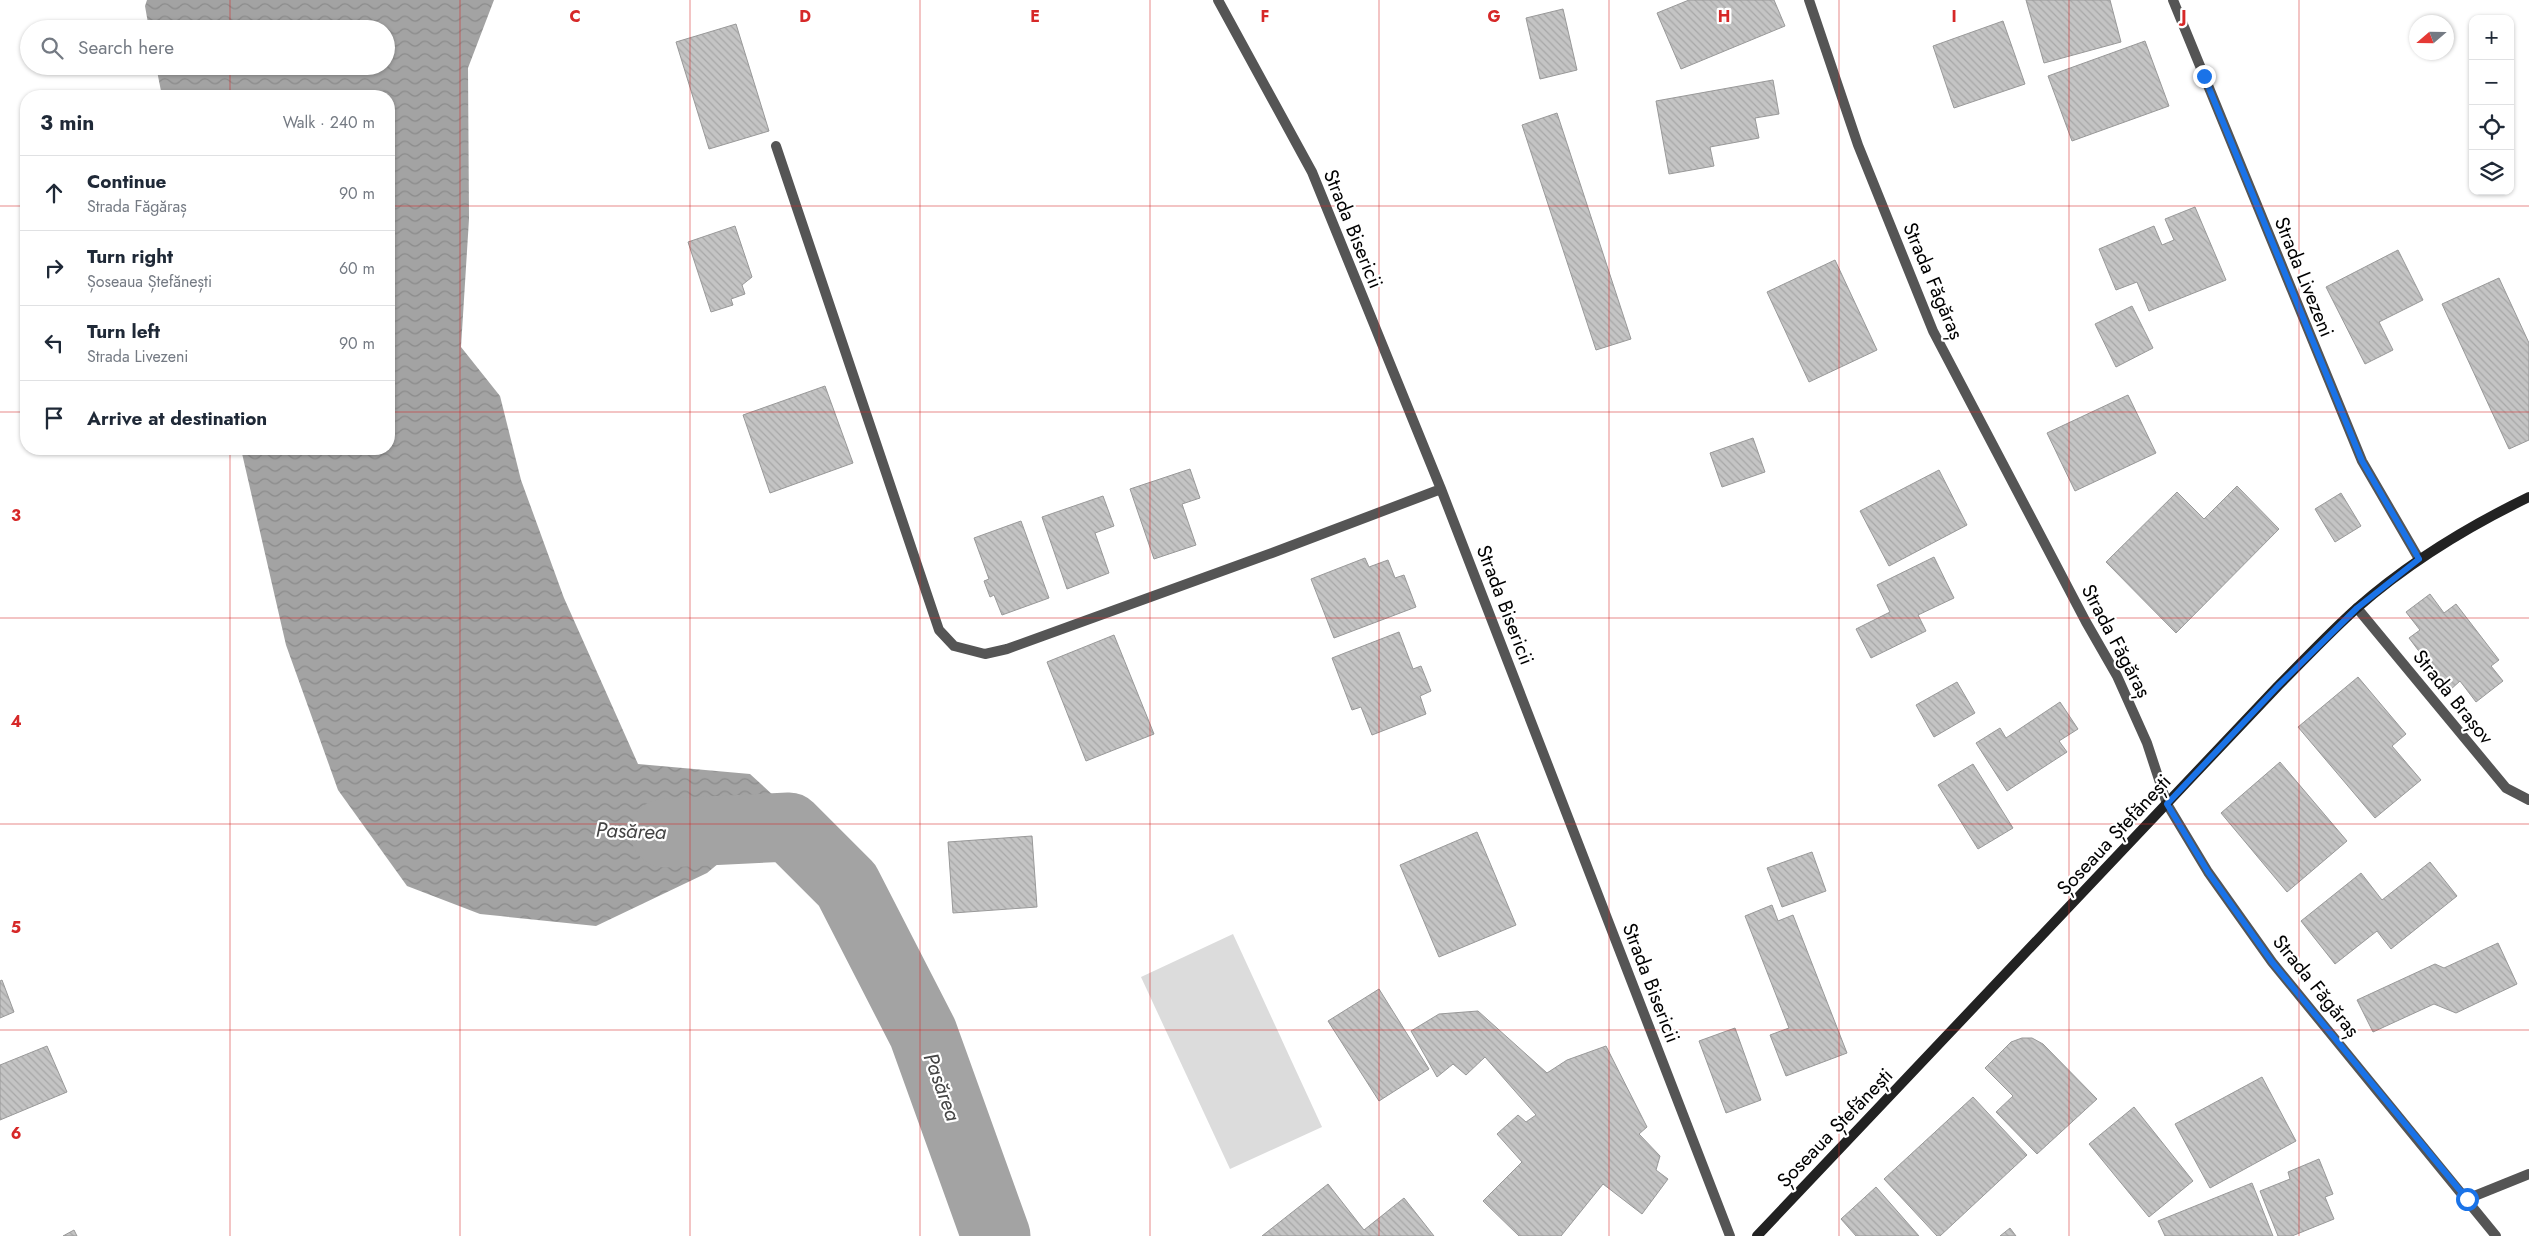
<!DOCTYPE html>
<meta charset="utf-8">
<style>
:root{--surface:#fff;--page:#f6f6f7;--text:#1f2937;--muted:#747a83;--line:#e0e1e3}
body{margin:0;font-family:Jost,sans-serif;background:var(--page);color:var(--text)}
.controls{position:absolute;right:15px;top:15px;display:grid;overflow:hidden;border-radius:10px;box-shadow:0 1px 4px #0004}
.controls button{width:45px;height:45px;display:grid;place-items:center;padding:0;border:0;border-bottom:1px solid var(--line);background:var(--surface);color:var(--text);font:25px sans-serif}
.compass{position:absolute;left:2409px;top:15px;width:45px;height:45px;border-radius:50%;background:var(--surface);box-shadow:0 1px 4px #0004;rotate:250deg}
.stop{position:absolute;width:15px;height:15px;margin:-11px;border:4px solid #1a73e8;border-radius:50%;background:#fff}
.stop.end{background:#1a73e8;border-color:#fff;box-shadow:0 1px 5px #0008}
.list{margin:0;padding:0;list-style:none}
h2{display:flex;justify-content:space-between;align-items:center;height:65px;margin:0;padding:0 20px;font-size:21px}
h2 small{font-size:16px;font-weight:400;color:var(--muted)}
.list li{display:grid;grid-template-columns:32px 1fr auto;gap:15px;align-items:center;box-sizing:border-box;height:75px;padding:0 20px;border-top:1px solid var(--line)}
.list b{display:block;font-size:19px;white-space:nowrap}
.list p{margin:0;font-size:16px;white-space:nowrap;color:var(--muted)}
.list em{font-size:16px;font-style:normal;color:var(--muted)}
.icon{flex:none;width:28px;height:28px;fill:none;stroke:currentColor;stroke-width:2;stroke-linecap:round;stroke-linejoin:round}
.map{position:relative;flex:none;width:2529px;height:1236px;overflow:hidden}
.search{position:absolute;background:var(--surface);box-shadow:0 1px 4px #0004;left:20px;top:20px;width:375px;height:55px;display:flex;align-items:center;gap:12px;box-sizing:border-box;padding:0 18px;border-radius:28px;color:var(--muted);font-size:19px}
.panel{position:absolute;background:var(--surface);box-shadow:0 1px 4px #0004;left:20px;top:90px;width:375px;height:365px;border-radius:20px}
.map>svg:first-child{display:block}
</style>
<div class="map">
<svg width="2529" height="1236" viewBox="0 0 2529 1236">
<defs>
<pattern id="water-waves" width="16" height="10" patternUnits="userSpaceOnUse" patternTransform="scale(1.25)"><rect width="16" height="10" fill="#a3a3a3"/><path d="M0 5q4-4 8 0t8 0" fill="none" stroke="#8b8b8b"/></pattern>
<pattern id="building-back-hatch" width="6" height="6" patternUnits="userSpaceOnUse" patternTransform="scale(1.25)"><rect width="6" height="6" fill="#c4c4c4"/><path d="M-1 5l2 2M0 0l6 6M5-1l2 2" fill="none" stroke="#a7a7a7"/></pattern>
</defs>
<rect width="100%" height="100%" fill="#fff"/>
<path fill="#dcdcdc" d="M1233 934 1322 1127 1230 1169 1141 977Z"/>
<path fill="url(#water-waves)" d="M147 0H494L468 68 469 219 461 347 500 396 521 480 564 598 638 764 750 774 786 807 707 873 596 926 480 914 407 886 338 790 286 645 241 449H389V96H162L156 66H386V29H149L145 6Z"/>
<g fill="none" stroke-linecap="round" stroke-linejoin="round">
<path stroke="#a3a3a3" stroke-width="69" d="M665 833 789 827 847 885 923 1033 996 1236"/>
</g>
<path fill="url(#building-back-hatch)" stroke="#999" d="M1689 0H1774L1785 26 1681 69 1657 13Z
M2026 0H2110L2121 42 2044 63Z
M1563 9 1577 70 1540 79 1526 18Z
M2003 21 2025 84 1954 108 1933 46Z
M736 24 769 131 709 149 676 42Z
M2145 41 2169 106 2072 141 2048 76Z
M1773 80 1779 114 1755 118 1759 138 1710 147 1714 166 1669 174 1656 101Z
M1557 113 1631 339 1596 350 1522 125Z
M2195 207 2226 280 2149 311 2137 282 2116 290 2099 249 2154 226 2162 245 2174 240 2165 219Z
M735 226 752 277 742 285 745 294 731 299 733 305 711 312 688 242Z
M2398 250 2423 300 2379 322 2393 350 2365 364 2326 287Z
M1835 260 1877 350 1809 382 1767 292Z
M2499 278 2529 343V440L2509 449 2442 304Z
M2132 306 2153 348 2116 367 2095 324Z
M825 386 853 463 770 493 743 415Z
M2128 395 2156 453 2075 491 2047 433Z
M1753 438 1765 472 1722 487 1710 453Z
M1190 469 1200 498 1182 504 1196 545 1154 559 1130 489Z
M1939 470 1967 525 1889 566 1860 511Z
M2237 486 2279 529 2176 633 2106 562 2177 492 2204 519Z
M2341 493 2361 526 2335 542 2315 509Z
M1103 496 1114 526 1095 533 1109 573 1067 589 1042 517Z
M1021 521 1049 598 1002 615 994 595 990 597 984 581 989 579 974 538Z
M1934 557 1954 598 1918 615 1926 631 1871 658 1856 629 1890 612 1877 585Z
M1365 558 1369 567 1388 560 1395 578 1404 575 1416 607 1334 638 1311 579Z
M2430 594 2444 613 2456 604 2499 660 2491 666 2503 681 2476 702 2460 681 2449 691 2409 638 2420 630 2406 612Z
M1399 632 1413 669 1421 666 1431 691 1420 696 1426 714 1372 735 1361 707 1352 710 1332 658Z
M1114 635 1154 734 1086 761 1047 662Z
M2358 677 2406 734 2392 746 2421 780 2375 818 2298 727Z
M1957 682 1975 713 1934 737 1916 705Z
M2060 702 2078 729 2059 741 2067 752 2007 791 1976 743 2000 728 2006 738Z
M2280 762 2347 841 2287 892 2221 813Z
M1973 764 2013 828 1978 849 1938 785Z
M1477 832 1516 925 1439 957 1400 865Z
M1032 836 1037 907 953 913 948 842Z
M1812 852 1826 891 1782 907 1767 868Z
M2430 862 2457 896 2391 949 2377 931 2335 964 2301 921 2361 873 2382 900Z
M1772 905 1778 921 1793 915 1847 1053 1786 1076 1770 1035 1789 1028 1745 916Z
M2498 943 2517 984 2456 1013 2434 1004 2373 1032 2357 1000 2435 964 2444 968Z
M2 980 14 1012 0 1018V981Z
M1379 989 1429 1069 1379 1101 1328 1021Z
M1478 1011 1547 1073 1567 1060 1606 1046 1647 1127 1639 1134 1660 1156 1656 1170 1668 1179 1642 1214 1603 1184 1561 1236H1519L1483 1201 1522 1162 1497 1134 1518 1115 1526 1122 1536 1115 1485 1057 1466 1075 1453 1064 1437 1077 1411 1031 1439 1014Z
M1735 1028 1761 1100 1726 1113 1699 1041Z
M2022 1038H2032L2043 1044 2097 1099 2037 1154 1996 1112 2013 1096 1985 1068 2011 1042Z
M47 1046 67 1092 0 1120V1065Z
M2262 1077 2296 1141 2210 1188 2175 1124Z
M1973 1097 2027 1155 1940 1236H1937L1884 1179Z
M2134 1107 2193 1181 2149 1217 2089 1144Z
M2319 1159 2333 1194 2325 1197 2334 1219 2292 1236H2278L2260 1191 2290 1179 2288 1172Z
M2252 1183 2273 1236H2165L2158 1221Z
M1328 1184 1364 1230 1404 1198 1434 1236H1262Z
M1876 1187 1919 1236H1856L1841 1219Z
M2010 1228 2016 1236H2000Z
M74 1230 77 1236H63Z"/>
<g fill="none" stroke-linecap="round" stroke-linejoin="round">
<path stroke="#555" stroke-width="10" d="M1218 0 1312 172 1441 489 1730 1236
M1809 0 1858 145 1933 331 2086 622 2117 676 2147 743 2167 804 2208 872 2272 962 2496 1236
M2173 0 2362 461 2419 559
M776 146 939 630 954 646 985 654 1007 649 1272 553 1441 489
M2357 608 2506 788 2529 800
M2467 1199 2529 1174"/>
<path stroke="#222" stroke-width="10" d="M1757 1236 2278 686C2304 660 2329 633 2357 608 2408 563 2467 527 2529 497"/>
</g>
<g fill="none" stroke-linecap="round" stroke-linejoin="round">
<path stroke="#1a73e8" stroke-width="6" d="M2204 76 2362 461 2419 559 2357 608 2278 686 2167 804 2208 872 2272 962 2467 1199"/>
</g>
<path fill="none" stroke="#d62828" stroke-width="1" stroke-opacity="0.55" d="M230 0V29M460 0V1236M690 0V1236M920 0V1236M1150 0V1236M1379 0V1236M1609 0V1236M1839 0V1236M2069 0V1236M2299 0V1236M230 66V96M0 206H26M389 206H2529M0 412H26M389 412H2529M230 449V1236M0 618H2529M0 824H2529M0 1030H2529"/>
<g text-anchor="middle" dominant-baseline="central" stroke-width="4.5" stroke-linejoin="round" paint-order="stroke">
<g font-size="20" fill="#000" stroke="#fff">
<text transform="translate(1353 229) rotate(68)">Strada Bisericii</text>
<text transform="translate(2304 277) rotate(68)">Strada Livezeni</text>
<text transform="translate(1933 281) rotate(67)">Strada Făgăraș</text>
<text transform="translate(1505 605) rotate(69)">Strada Bisericii</text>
<text transform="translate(2116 641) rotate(62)">Strada Făgăraș</text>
<text transform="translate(2453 697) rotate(51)">Strada Brașov</text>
<text transform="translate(2114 835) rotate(-47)">Șoseaua Ștefănești</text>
<text transform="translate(1651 983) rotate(69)">Strada Bisericii</text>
<text transform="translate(2316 986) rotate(51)">Strada Făgăraș</text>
<text transform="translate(1835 1128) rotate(-46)">Șoseaua Ștefănești</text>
</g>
<g font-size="21" font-style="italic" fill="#444" stroke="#fff">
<text transform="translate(631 831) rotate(2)">Pasărea</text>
<text transform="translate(942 1087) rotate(70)">Pasărea</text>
</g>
</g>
<g font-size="16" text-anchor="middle" font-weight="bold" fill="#d62828" stroke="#fff" stroke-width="4.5" stroke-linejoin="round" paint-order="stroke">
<text x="575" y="22">C</text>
<text x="805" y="22">D</text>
<text x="1035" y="22">E</text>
<text x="1265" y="22">F</text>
<text x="1494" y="22">G</text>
<text x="1724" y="22">H</text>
<text x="1954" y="22">I</text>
<text x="2184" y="22">J</text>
<text x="16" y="521">3</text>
<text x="16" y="727">4</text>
<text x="16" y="933">5</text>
<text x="16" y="1139">6</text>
</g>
</svg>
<div class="controls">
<button>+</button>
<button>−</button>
<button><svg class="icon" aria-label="locate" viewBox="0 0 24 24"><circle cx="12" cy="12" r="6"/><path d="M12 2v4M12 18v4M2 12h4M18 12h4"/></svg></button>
<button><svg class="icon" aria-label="layers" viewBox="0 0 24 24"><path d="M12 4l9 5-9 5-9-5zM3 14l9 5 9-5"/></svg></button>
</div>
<svg class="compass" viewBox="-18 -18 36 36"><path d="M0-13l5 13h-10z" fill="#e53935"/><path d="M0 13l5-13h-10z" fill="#747a83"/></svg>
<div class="stop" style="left:2467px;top:1199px"></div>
<div class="stop end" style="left:2204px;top:76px"></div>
<div class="search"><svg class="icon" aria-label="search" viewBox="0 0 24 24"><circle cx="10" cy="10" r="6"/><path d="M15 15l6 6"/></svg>Search here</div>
<section class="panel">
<h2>3 min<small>Walk · 240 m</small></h2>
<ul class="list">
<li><svg class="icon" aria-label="ahead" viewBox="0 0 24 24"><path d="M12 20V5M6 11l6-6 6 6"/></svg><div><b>Continue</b><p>Strada Făgăraș</p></div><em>90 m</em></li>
<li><svg class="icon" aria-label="right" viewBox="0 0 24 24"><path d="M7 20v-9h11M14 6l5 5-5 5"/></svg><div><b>Turn right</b><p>Șoseaua Ștefănești</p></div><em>60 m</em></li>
<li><svg class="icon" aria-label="left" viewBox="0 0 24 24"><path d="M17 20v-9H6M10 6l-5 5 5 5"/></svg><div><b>Turn left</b><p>Strada Livezeni</p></div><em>90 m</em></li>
<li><svg class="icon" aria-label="arrive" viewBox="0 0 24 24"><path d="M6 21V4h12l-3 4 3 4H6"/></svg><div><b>Arrive at destination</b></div></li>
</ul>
</section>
</div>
